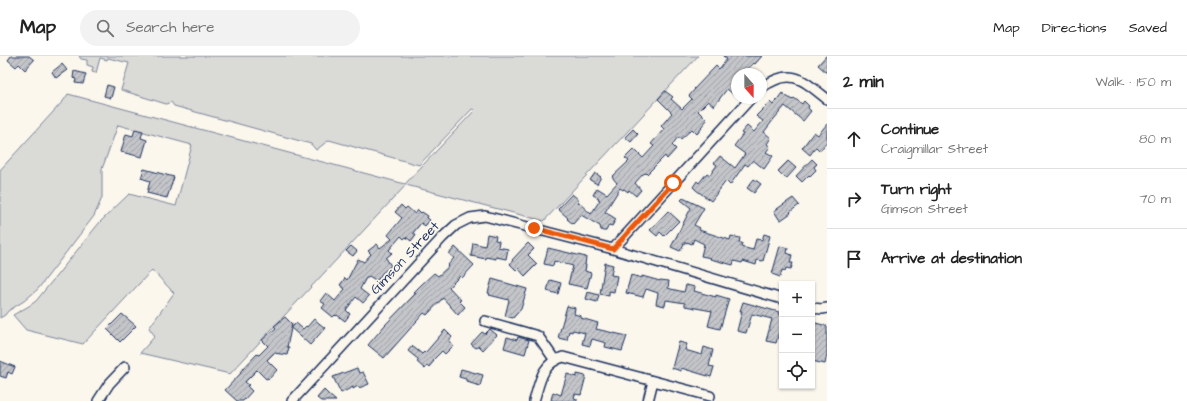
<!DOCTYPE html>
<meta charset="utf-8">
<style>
:root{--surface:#fff;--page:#f2f2f2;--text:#222;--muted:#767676;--line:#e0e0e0}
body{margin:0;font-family:"Architects Daughter",sans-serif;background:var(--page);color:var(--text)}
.controls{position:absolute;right:12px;bottom:12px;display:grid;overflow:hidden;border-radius:0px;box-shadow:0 1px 3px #0004}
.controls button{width:36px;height:36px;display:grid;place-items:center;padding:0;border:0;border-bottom:1px solid var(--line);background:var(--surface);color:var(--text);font:20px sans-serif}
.compass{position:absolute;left:731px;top:12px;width:36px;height:36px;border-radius:50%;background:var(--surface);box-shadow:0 1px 3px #0004;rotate:159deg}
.stop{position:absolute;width:12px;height:12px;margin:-9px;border:3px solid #ea580c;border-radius:50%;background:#fff}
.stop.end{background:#ea580c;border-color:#fff;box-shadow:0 1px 4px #0008}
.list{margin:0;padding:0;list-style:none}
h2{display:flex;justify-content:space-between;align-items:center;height:52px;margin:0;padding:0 16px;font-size:17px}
h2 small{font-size:13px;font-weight:400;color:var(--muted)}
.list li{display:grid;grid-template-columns:26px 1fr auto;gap:12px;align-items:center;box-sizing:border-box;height:60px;padding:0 16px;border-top:1px solid var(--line)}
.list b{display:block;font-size:15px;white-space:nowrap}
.list p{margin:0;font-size:13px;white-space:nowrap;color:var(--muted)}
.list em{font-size:13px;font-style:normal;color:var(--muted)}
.icon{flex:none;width:22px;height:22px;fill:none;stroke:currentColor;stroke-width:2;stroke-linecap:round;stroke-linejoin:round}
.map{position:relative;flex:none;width:827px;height:345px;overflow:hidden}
header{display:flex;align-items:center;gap:24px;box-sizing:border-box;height:56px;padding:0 20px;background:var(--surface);border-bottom:1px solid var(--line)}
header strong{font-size:19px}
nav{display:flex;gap:22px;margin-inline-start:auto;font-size:14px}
.search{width:280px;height:36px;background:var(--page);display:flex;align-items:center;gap:10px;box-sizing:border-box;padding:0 14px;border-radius:22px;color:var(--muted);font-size:15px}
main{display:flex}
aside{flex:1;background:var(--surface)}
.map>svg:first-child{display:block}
</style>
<header>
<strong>Map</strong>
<div class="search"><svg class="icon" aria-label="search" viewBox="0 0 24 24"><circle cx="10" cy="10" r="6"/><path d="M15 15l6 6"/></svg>Search here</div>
<nav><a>Map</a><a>Directions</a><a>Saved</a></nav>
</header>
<main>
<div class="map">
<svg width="827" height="345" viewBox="0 0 827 345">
<defs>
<pattern id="building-hatch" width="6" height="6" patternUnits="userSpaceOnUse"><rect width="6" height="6" fill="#c3c5c9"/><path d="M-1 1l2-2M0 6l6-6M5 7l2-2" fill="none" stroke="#9ea0a6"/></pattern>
</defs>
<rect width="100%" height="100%" fill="#fbf7ec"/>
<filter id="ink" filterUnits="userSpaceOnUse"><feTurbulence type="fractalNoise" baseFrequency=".025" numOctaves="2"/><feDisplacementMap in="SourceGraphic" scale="8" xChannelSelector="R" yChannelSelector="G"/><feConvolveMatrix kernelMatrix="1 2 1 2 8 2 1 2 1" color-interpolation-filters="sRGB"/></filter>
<g filter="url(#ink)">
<path fill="#dadad7" stroke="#7a849a" d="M79 0H698L544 165 406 129 230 318 140 297 155 280 149 272 174 237 152 214 83 288 26 274 13 259 29 250 36 245 100 166 129 138 176 150 192 89 118 69 102 113V142L94 160 38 233 24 245 8 255 5 259 0 262V114L64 44 68 38 405 128 475 54 472 53 419 109 329 84 316 94 311 88 174 50 171 46 166 48 121 34 129 7 108 2 107 4 100 2 96 17 92 16 93 11 87 9V4L81 3Z"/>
<path fill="url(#building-hatch)" stroke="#1b2f5e" d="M11 0H29L34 4 25 14 19 8 16 11 8 4Z
M723 0H762L755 8 753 7 743 18 741 16 737 18 732 25 737 29V36L734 39 727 33 714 50 708 45 698 55 707 64 701 71 702 72 697 78 692 73 681 83 678 81 672 89 676 93 667 103 665 100 647 118 646 117 643 118 635 127 641 134 636 140 629 134 628 136 624 133 623 134 620 132 605 156 616 163 612 170 609 169 606 175H603L601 174 600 170 581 159 573 168 567 163 568 162 558 153 572 138 579 144 577 145 591 158 600 144 598 143 599 142 593 139 597 132 607 138 617 127 612 121 629 105 625 102 634 93 643 102 654 90 651 88 664 73 661 70 672 57 658 43 665 35 673 41 671 43 682 53 692 43 689 40 695 33H694L716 10 719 13 727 3Z
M826 0H827V17L818 9Z
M62 8 67 14 56 22 52 16Z
M74 15 86 18 83 28 75 27 76 23 73 22Z
M107 29 114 31 111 42 104 40Z
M782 37 792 44 794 42 802 48 804 45 809 50 808 52 811 55 803 65 785 50 774 63 764 76 771 82 767 88 770 91 766 96 773 100 764 113 753 104 748 110 745 108 730 129 726 125 711 145 696 134 693 131 697 125 699 127 707 117 710 119 717 109 714 107 720 100 735 112 745 98 734 90 743 78 741 77 747 70 754 76 763 65 756 60 770 46 773 49Z
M827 68V86L820 95 816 91 810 99 802 92 814 76 818 79Z
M135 73 143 75 141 82 147 84 142 101 121 96 126 78 133 80Z
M633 73 638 78 631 86 625 81Z
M812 103 817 108 814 111 816 114 810 120 809 119 802 126 796 120Z
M788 105 796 112 786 123 778 115Z
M144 113 174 121 167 142 147 137 150 125 141 122Z
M595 117 601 121 597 128 590 124Z
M754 123 761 128 754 137 747 132Z
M683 142 704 152 694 169 700 172 699 174 730 184 731 180 740 182 739 187H742L741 191 753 194 756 183 762 184 764 178 770 180 763 205 757 204 756 209 743 205 742 207 734 205 733 209 710 203 711 202 701 200 704 188 694 183 692 188 687 186V187L685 186 680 195 671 191 691 152 681 144Z
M793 142 799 149 790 156 791 157 781 164 779 163 774 155Z
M401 149 405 153 407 151 415 158 418 154 421 157 422 156 428 160 427 162 430 164 425 170 421 167 413 177 416 179 411 185 406 181 404 183 401 180 389 194 392 197 386 202 391 210 382 217 377 225 369 220 368 222H366L360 233 369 240 363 247 356 241 346 254 350 258 345 265 337 259 336 260 335 259 333 261 322 252 325 248 320 245 326 237 335 245 345 233 340 229 345 222 347 224 358 203 364 206 371 198 368 195 377 188 380 192 392 183 388 179 402 162 395 156Z
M668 155 679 165 664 180 660 176 657 180 650 174Z
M487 178 496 180 495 184 499 185 498 191 508 193 506 203 496 201V203L486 201V203L471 200 473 187 485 190Z
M528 187 534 193 528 199 537 208 525 220 518 212 516 214 510 208 513 204H512Z
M351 190 357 195 353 200 346 195Z
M780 190 788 192 787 197 792 199 790 207H793L791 213 786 212 785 215 782 214 780 221 772 218Z
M455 191 474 209 462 222 460 220 449 231 461 244 459 245 465 251 458 259 443 242 427 259 424 257 384 302 368 289 385 269 416 237 414 236 421 229 434 217 438 220 449 210 448 209 454 202 449 198Z
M548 192 586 201 585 209H586L585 215 591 217 587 232 568 228 573 210 554 205 553 210 544 208Z
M605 207 613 209 611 219 617 220 614 236 609 235V240L600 238Z
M631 219 642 222V220L660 225V224L669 225 668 232 671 233 684 236 686 229 695 231 694 235 716 241V239L729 243 720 273 708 270 712 255 685 250V247L666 244 665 250 656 248 658 237 646 233 643 241 626 237Z
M492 223 527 233 521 253 513 262 505 260 509 244 489 239 490 238 488 237Z
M550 224 561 227 558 238 547 235Z
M588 236 599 239 597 246 586 243Z
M743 246 779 256 778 258 782 259V266L776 287 766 285 772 263 752 258 746 277 737 275 742 255H740Z
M567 250 575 252 574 258 581 260V262L598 267 596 273 627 280 622 295 605 291 606 287 592 283 590 290 582 288 585 277 573 274 572 276 569 275 567 284 558 282Z
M122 258 136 270 120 286 107 273Z
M285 261 292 268 287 291H289L287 299 274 297 267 304 277 314 269 323 268 322 266 323 257 314 245 326 249 329 247 330 252 335 243 345H237L225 334 241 317 240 316 257 298 259 299 268 290 262 284 276 272 274 270Z
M314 263 325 272 310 289 291 272 296 267 303 273 306 270 307 271Z
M812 266 827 270V298L825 308 812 305Z
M490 273 497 279 483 294 479 290 476 292 471 288 482 276 485 278Z
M445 274 452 281 449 285 453 290 445 298 442 295 433 304 434 305 429 311 427 310 425 313 417 306 419 304 408 295 412 290 422 298 424 296 425 297Z
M507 281 517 284 518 281 529 284 525 298 504 292Z
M679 286 687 288 685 294 702 299 704 291 713 294 709 310 714 311 711 321 681 312V315L672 312Z
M0 305 15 311 12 318 8 316 6 322 0 320Z
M357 312 359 317 363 316 369 328 359 332 358 330 353 333V331L341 337 333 321Z
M461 313 483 319 480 330 470 327 471 326 466 325V323L459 321Z
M567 318 577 321V318L586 320 581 339 575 338 574 342 577 343V345H555L551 344 553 336 561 339Z
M324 334 328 338 336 345H321L317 342Z"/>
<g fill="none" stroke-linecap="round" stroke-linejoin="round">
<defs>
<path id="street" d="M761 32C791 11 802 23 827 43
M613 193 751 42
M812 252 822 253 827 252
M485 265 538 280 554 303
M98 345 109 328 125 311
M292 345 443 181 456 169 470 162 485 160 613 193 782 243
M534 345C540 326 541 308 563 301L710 340
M648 345 653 325"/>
</defs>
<use href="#street" stroke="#1b2f5e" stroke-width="12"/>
<use href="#street" stroke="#fbf7ec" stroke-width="9"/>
</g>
</g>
<g fill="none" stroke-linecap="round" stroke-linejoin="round" filter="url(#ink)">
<path stroke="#ea580c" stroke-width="5" d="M534 172 613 193 673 127"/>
</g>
<g text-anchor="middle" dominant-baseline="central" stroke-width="3" stroke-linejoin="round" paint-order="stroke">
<g font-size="14" fill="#1b2f5e" stroke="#fbf7ec">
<text transform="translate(405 202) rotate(-47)">Gimson Street</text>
</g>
</g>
</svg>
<div class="controls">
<button>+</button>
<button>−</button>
<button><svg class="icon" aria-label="locate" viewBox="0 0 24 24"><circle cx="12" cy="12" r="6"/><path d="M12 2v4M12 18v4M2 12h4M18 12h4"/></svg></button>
</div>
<svg class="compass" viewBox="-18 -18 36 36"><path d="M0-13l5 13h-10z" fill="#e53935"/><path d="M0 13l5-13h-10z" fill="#767676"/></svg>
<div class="stop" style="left:673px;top:127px"></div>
<div class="stop end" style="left:534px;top:172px"></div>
</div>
<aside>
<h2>2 min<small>Walk · 150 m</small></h2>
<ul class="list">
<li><svg class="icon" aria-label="ahead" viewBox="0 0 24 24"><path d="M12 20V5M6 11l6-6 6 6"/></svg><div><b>Continue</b><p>Craigmillar Street</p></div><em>80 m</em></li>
<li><svg class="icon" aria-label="right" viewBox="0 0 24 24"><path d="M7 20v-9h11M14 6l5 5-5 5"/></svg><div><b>Turn right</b><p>Gimson Street</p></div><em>70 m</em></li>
<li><svg class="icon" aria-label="arrive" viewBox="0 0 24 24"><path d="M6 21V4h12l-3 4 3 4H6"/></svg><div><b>Arrive at destination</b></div></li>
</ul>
</aside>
</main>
